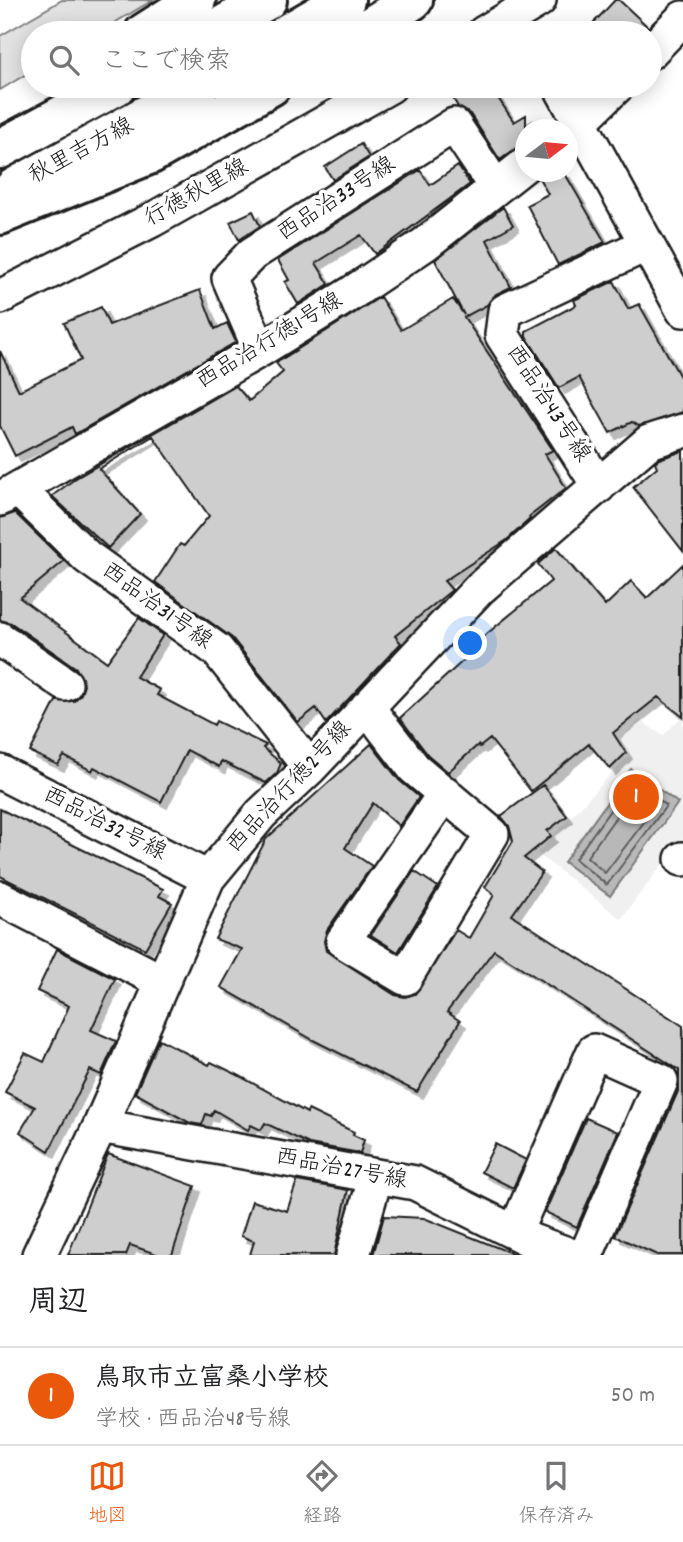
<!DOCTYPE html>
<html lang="ja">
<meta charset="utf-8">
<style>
:root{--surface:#fff;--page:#f6f6f6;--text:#202124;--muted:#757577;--line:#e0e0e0;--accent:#ea580c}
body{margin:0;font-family:Dekko,"Klee One",sans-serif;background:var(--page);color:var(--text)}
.compass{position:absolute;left:515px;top:119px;width:63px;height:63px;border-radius:50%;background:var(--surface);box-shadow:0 4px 18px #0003;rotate:74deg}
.you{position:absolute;left:471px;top:644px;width:24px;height:24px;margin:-18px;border:5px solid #fff;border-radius:50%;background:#1a73e8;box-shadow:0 0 0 10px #1a73e833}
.badge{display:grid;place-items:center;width:46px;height:46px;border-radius:50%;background:var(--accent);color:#fff;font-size:23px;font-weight:700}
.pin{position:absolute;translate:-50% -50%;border:4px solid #fff;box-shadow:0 2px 7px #0006}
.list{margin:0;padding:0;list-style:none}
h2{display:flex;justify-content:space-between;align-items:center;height:91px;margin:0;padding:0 28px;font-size:30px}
h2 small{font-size:23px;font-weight:400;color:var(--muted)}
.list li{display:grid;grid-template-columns:46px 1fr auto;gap:21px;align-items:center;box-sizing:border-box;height:98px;padding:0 28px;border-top:2px solid var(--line)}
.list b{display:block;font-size:26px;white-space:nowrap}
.list p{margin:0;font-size:23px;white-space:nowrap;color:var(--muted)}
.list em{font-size:23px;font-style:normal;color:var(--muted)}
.icon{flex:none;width:38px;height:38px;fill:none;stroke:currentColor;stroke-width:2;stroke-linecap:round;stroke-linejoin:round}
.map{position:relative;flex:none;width:683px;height:1255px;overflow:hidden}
.search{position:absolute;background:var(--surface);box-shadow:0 4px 18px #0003;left:21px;right:21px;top:21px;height:77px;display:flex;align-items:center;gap:18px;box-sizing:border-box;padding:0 24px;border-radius:38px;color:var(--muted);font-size:26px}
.sheet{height:189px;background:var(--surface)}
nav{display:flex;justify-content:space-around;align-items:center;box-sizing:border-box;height:98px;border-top:2px solid var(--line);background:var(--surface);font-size:19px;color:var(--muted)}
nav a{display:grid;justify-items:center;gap:4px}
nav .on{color:var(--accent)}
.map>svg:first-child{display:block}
</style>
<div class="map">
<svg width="683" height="1255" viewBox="0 0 683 1255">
<defs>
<filter id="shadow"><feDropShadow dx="6" dy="6" stdDeviation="0" flood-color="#0004"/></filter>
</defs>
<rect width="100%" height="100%" fill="#fff"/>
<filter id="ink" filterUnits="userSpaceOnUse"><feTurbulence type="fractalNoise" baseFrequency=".0143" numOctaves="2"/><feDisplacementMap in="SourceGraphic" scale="14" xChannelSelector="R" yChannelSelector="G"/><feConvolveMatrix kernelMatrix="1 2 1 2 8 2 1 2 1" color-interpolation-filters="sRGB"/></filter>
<g filter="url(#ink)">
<path fill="#f0f0f0" d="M683 715V842L680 841 621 919 537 853 630 754 619 740 640 720 663 736Z"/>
<path fill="#e2e2e2" stroke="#7f7f7f" stroke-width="2" d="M62 0H153L97 33H33V70L0 90V36Z"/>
<path fill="#b8b8b8" stroke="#7a7a7a" stroke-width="2" d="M631 769 678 803 610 896 564 862Z"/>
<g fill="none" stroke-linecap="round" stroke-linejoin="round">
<path stroke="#5a5a5a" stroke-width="2" d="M631 781H635L666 806 607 885 575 859Z
M633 793 654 809 605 873 587 857Z"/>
</g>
<path fill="#cecece" stroke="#1c1c1c" stroke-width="2" filter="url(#shadow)" d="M615 0H619L648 27 641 33H584Z
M446 86H490L514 122 526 115V145L515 149 500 160 470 114 458 107Z
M361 144 369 157 333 180 325 167Z
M458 166 470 184 375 254 361 235 316 263 329 284 298 304 285 282 289 280 278 260 420 170 430 185Z
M544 172H564L605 242 558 265 527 205 548 194 539 178Z
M503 207 513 225 487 240 511 287 496 294 487 305 464 317 553 450 545 454 566 488 529 517 530 519 507 540 444 581 452 590 395 636 401 643 326 723 316 708 298 722 232 638 155 582 180 544 184 546 209 516 153 436 99 469 140 514 108 548 52 496 76 478 236 386 249 401 283 372 276 363 380 297 401 330 453 299 464 315 435 260Z
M253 211 260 226 239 240 230 222Z
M614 281 628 309 639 304 683 382V412L639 426 632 422 610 433 579 377 559 388 526 336V331L576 305 574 300Z
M200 290 215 329 227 323 236 342 75 434 72 427 15 456 0 426V351L19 391 81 360 64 323 101 307 109 325Z
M683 451V551L633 487 657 467 655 462 659 459Z
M15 513 64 561 20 598 107 662 139 618 163 635 136 677 160 690 157 695 214 725 216 721 266 745 263 748 281 763 277 773 266 783 221 761 219 767 187 750 161 802 94 767 92 771 64 756 58 765 30 752 56 701H74L81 694 84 685 76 668 11 623 0 620V518Z
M556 548 605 606 631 581 647 598 683 564V717L658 697 613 733 626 753 610 769 589 744 531 791 490 739 480 747 478 745 448 772 428 755 400 718 465 659 461 655 551 581 538 564Z
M371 744 399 780 419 797 399 826 373 803 345 848 372 866 327 930 324 941 326 951 395 995 405 997 415 994 456 930 469 938 494 895 485 887 513 841 509 826 501 816 543 785 567 816 547 831 551 836 524 858 542 872 512 915 683 1026V1255H657L615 1236 679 1089V1070L494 950 447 1012 460 1021 417 1092 313 1040 221 987 242 949 215 939 266 839Z
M0 809 163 889 159 896 172 903 145 949 0 876Z
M414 871 438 887 398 952 371 935Z
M57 949 115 979 91 1030 116 1041 101 1075 90 1070 49 1151 20 1132 35 1107 5 1092 25 1053 44 1062 69 1006 37 991Z
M159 1039 209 1065 211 1062 238 1075 307 1113 308 1110 354 1132 353 1135 364 1140 360 1153 309 1144 265 1123 261 1130 251 1125 248 1130 214 1110 211 1116 206 1114 202 1125 190 1123 135 1093Z
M586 1118 618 1132 577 1227 545 1212Z
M495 1144 526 1160 513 1188 481 1172Z
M108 1154 195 1186 172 1255H159L130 1245 126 1255H68Z
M297 1181 348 1190 334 1255H250L254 1241 241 1236 252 1201 287 1211Z
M384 1216 424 1218 516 1255H373Z"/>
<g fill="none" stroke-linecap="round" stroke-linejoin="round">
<defs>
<path id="minor" d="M484 33 539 0
M650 52 683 18
M560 86 683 310
M568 133 617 86
M0 297 152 220 390 86
M260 350 229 278 252 254 454 125 495 186
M599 486 502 335 505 311 647 244
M18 489 87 557 217 650 310 768
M0 499 260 350 352 293 425 244 526 164
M0 639 65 684
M367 707 414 768 492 834 405 978 343 941 445 793
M0 772 208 878
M682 859H683
M0 898 161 981
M100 1126 415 1183 532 1241 570 1255
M515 1232 594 1051 661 1081 586 1255
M39 1255 100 1126 208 878 261 814 310 768 480 588 649 442 683 431
M353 1255 376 1176"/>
<path id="primary" d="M144 33 196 0
M210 33 267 0
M288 33 345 0
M360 33 413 0
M0 149 116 86
M14 188 199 86
M0 215 151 154 271 86"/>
</defs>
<use href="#minor" stroke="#1c1c1c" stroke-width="38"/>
<use href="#primary" stroke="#1c1c1c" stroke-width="44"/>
<use href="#minor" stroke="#fff" stroke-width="33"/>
<use href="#primary" stroke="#fff" stroke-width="38"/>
</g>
</g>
<g text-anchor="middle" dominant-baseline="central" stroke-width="7" stroke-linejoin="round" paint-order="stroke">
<g font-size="23" fill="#1c1c1c" stroke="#fff">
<text transform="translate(82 152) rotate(-28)">秋里吉方線</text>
<text transform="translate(197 194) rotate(-29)">行徳秋里線</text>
<text transform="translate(337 200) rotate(-33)">西品治33号線</text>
<text transform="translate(270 342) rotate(-31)">西品治行徳1号線</text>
<text transform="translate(547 404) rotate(57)">西品治43号線</text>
<text transform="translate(156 607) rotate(36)">西品治31号線</text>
<text transform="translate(290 788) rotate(-47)">西品治行徳2号線</text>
<text transform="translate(104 825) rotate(27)">西品治32号線</text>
<text transform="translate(341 1170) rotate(11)">西品治27号線</text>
</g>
</g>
</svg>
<svg class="compass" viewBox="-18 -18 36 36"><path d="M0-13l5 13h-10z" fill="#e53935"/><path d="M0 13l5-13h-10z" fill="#757577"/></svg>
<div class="you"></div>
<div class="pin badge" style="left:636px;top:797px">1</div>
<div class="search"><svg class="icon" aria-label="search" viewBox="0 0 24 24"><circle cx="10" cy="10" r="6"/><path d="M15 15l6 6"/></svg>ここで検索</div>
</div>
<section class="sheet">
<h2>周辺<small></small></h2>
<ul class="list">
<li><span class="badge">1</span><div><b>鳥取市立富桑小学校</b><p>学校 · 西品治48号線</p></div><em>50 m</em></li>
</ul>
</section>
<nav>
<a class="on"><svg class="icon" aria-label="map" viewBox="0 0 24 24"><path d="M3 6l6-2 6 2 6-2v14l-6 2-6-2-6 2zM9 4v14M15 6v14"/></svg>地図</a>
<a><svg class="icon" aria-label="directions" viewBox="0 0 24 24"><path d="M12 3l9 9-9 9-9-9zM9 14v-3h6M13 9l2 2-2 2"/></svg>経路</a>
<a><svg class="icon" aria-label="saved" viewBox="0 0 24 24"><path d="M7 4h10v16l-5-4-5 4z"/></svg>保存済み</a>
</nav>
